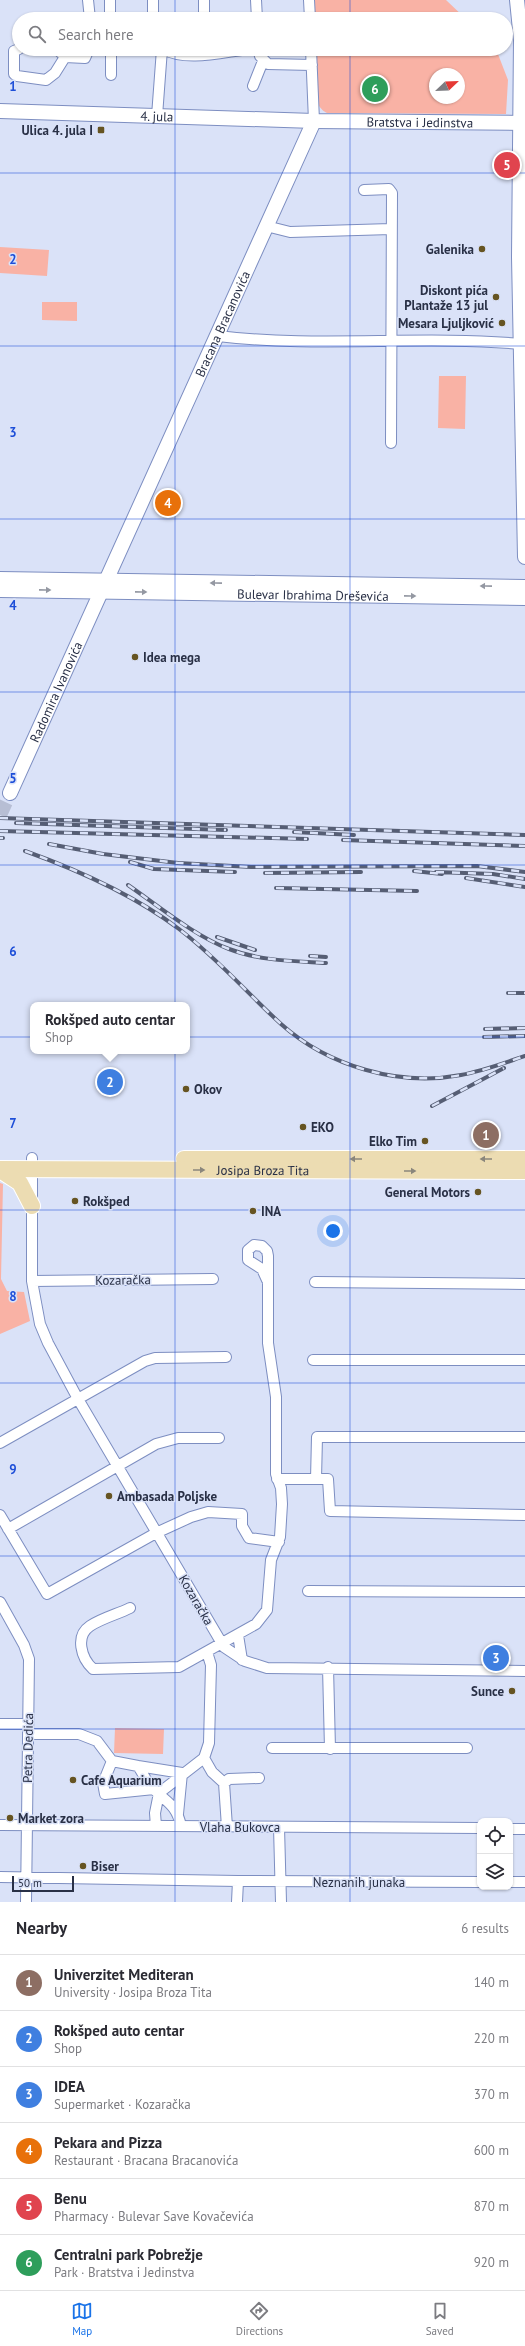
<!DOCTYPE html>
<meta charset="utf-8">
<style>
:root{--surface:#fff;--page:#f7f7f7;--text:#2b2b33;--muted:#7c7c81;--line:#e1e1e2;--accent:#1a73e8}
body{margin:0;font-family:"PT Sans",sans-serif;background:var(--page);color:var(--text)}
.controls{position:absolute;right:12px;bottom:12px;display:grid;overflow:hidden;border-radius:8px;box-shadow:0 1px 3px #0004}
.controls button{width:36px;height:36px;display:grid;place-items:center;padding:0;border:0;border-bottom:1px solid var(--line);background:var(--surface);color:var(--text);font:20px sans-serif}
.compass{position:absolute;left:429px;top:68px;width:36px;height:36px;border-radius:50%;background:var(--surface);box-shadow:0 1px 3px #0004;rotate:67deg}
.scale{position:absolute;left:12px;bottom:10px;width:62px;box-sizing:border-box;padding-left:4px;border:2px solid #293046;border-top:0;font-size:11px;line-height:14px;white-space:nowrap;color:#293046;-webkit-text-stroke:3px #dae2f8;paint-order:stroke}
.you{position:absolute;left:333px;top:1231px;width:14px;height:14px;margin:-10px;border:3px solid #fff;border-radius:50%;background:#1a73e8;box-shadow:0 0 0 6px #1a73e833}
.badge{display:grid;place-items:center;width:26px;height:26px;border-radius:50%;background:var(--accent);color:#fff;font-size:13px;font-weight:700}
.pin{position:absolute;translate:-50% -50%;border:2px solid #fff;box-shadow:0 1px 4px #0006}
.popup{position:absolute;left:30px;top:1002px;width:160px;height:52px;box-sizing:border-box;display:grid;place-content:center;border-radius:8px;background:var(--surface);filter:drop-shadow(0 1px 3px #0005);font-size:13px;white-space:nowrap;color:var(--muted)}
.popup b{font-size:15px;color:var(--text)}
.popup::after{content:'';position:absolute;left:50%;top:100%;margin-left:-8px;border:8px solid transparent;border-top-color:var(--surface)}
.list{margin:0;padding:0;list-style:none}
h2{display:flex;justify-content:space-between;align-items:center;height:52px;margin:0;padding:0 16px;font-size:17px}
h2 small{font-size:13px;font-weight:400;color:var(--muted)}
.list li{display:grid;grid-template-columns:26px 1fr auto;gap:12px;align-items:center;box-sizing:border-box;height:56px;padding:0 16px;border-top:1px solid var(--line)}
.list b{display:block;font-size:15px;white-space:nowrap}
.list p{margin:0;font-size:13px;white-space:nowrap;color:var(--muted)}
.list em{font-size:13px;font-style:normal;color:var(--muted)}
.icon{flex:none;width:22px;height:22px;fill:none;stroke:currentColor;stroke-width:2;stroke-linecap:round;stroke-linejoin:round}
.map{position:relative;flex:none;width:525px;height:1902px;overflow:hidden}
.search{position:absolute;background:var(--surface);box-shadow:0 1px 3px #0004;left:12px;right:12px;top:12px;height:44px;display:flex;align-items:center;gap:10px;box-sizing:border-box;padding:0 14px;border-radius:22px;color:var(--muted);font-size:15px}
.sheet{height:388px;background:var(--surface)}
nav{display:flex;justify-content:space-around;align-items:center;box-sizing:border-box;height:56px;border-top:1px solid var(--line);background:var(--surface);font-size:11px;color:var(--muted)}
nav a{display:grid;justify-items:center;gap:2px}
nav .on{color:var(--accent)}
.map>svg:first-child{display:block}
</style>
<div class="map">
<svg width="525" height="1902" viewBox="0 0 525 1902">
<rect width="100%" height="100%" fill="#dae2f8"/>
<path fill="#f9b2a5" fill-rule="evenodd" d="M312 0H446L466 19H313Z
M314 49H496L508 80 506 114 327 113C308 103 314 68 314 49ZM435 74H459V98H435Z
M0 247 49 250 47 276 0 273Z
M42 302H77V321L42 320Z
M439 376H466L465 429 438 428Z
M0 1183 3 1184 1 1279 7 1291 24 1292 30 1321 0 1334Z
M115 1728 164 1729 163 1754 114 1753Z"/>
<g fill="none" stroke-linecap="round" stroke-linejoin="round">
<path stroke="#b7bed4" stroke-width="14" stroke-dasharray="14 7" stroke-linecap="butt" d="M0 815 10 793"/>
<defs>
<path id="street" d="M88 0 90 19
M110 0V19
M204 0V19
M256 0 257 19
M309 0 310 19
M153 19V0
M19 49 14 51V74L17 76 46 80 55 73 65 57 85 58 89 49
M57 49 65 57
M111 49V75
M163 49C187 62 222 52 249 49
M258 49 260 56 268 64 312 65
M311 49 314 121
M253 86 263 61
M157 116 162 49
M364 190 389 189 392 193 391 443
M266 226 290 232 391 229
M218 336C318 348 420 335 521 344
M32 1158V1281L40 1324 48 1343 78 1399 224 1647 245 1661 267 1668 525 1671
M32 1281 213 1279
M315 1282 525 1284
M313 1360H525
M0 1443 145 1361 155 1358 226 1357
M277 1479H328L330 1511 525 1515
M316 1479 317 1437H525
M0 1515 47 1594 156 1533 191 1517 208 1512 242 1514V1526L249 1538 279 1542
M8 1529 156 1444 178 1438H219
M308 1591 525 1592
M0 1602 24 1645 29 1659 26 1902
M130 1608C118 1614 102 1618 90 1626 75 1636 81 1658 93 1669L179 1667 256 1624 267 1610 271 1560 280 1537 282 1504 281 1488 276 1474V1397L268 1343V1256L267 1251 262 1246 254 1245 248 1250V1260L262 1269 267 1280
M238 1635 242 1660
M328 1667 330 1749
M0 1724H28
M28 1734H79L97 1741 112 1761 138 1766C142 1772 145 1779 150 1785 164 1802 176 1802 181 1826
M272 1748H467
M204 1758 212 1772 224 1783
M112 1761 103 1783 105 1794 154 1789
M138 1766 182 1773 178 1814
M0 1825 480 1828
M156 1826 155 1813 159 1793 204 1758 209 1743 211 1665 207 1652
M227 1827 224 1783 229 1779 259 1778
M279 1827 281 1902
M510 1829H525
M0 1877 238 1881 480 1882
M510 1882H525
M237 1902 238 1881"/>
<g id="secondary">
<path d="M517 0 521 40 519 257 525 557"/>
<path id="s1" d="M0 111 314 121 525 123"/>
<path d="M0 579 525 587"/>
<path id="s2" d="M0 590 525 598"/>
<path id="s3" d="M10 793 314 121"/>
</g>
<g id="primary">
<path d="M184 1159H525"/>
<path id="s4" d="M0 1169 525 1171"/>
<path d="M0 1170 20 1183 32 1206"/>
</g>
</defs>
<use href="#street" stroke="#7d8ec1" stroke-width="12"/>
<use href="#secondary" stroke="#7d8ec1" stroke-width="16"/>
<use href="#primary" stroke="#fff" stroke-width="18"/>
<use href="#street" stroke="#fff" stroke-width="10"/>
<use href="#secondary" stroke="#fff" stroke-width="14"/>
<use href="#primary" stroke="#ecdcb2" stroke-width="16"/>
<defs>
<path id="rail" d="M0 818 525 835
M16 823 226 830
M0 831 307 839
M294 832 354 835
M0 838H3
M343 840 525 846
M49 844 103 854 178 863 251 867 477 866 525 872
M25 851C78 870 134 895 179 929 216 957 246 992 281 1024 328 1066 399 1087 461 1075 483 1071 504 1063 525 1056
M130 862 154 869 235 872
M414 871 442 874
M436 872 493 874 525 879
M265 873 361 872
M466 878 525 887
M128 885C157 905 196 937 229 949 260 961 294 961 326 963
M276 888 417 891
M217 937 255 950
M310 956 326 957
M508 993H525
M485 1029 525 1028
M484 1037 525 1036
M432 1106 504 1068"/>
</defs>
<use href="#rail" stroke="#565e74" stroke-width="4"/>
<use href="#rail" stroke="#dae2f8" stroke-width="2.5" stroke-dasharray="8" stroke-linecap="butt"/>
</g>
<defs><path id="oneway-solid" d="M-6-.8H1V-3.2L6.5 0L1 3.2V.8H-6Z"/></defs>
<g fill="#9498a2">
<use href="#oneway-solid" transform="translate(216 583) rotate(-179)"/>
<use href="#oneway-solid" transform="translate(486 586) rotate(-179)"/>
<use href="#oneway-solid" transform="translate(45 590) rotate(1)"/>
<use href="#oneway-solid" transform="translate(141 592) rotate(1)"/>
<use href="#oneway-solid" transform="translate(410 596) rotate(1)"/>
</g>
<g fill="#8a867c">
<use href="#oneway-solid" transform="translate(356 1159) rotate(-180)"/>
<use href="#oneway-solid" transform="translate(486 1159) rotate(-180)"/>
<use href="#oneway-solid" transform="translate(199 1170)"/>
<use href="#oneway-solid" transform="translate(410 1171)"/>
</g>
<path fill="none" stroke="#1d4ed8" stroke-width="1" stroke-opacity="0.55" d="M175 0V19M350 0V19M175 49V1902M350 49V1902M0 173H525M0 346H525M0 519H525M0 692H525M0 865H525M0 1037H525M0 1210H525M0 1383H525M0 1556H525M0 1729H525"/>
<g fill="#665422" stroke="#dae2f8" stroke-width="1.5">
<rect x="97" y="126" width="8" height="8" rx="2"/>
<circle cx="482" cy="249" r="4"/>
<circle cx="496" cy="297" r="4"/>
<circle cx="502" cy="323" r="4"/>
<circle cx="135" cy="657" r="4"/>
<circle cx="186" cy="1089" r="4"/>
<circle cx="303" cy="1127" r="4"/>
<circle cx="425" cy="1141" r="4"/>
<circle cx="478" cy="1192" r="4"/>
<circle cx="75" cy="1201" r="4"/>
<circle cx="253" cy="1211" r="4"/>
<circle cx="109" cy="1496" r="4"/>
<circle cx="512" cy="1691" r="4"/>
<circle cx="73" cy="1780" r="4"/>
<circle cx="10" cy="1818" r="4"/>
<circle cx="83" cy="1866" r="4"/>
</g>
<g text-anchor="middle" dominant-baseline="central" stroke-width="3" stroke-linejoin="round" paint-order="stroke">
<g font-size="13" fill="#293046" stroke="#dae2f8">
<text stroke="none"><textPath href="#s1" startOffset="157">4. jula</textPath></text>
<text stroke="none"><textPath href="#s1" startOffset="420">Bratstva i Jedinstva</textPath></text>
<text stroke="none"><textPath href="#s3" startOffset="515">Bracana Bracanovića</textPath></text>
<text stroke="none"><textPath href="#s2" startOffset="313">Bulevar Ibrahima Dreševića</textPath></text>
<text stroke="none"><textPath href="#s3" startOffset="111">Radomira Ivanovića</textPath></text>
<text stroke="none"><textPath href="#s4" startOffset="263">Josipa Broza Tita</textPath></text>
<text transform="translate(123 1280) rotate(-1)">Kozaračka</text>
<text transform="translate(196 1600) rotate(60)">Kozaračka</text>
<text transform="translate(28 1748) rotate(-89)">Petra Dedića</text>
<text x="240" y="1827">Vlaha Bukovca</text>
<text x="359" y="1882">Neznanih junaka</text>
</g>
<g font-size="13" font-weight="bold" fill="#293046" stroke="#dae2f8" text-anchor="start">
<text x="93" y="130" text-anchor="end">Ulica 4. jula I</text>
<text x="474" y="249" text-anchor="end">Galenika</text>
<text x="488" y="290" text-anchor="end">Diskont pića<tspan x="488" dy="15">Plantaže 13 jul</tspan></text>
<text x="494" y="323" text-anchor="end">Mesara Ljuljković</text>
<text x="143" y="657">Idea mega</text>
<text x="194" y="1089">Okov</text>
<text x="311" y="1127">EKO</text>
<text x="417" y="1141" text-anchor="end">Elko Tim</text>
<text x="470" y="1192" text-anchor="end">General Motors</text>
<text x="83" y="1201">Rokšped</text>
<text x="261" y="1211">INA</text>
<text x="117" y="1496">Ambasada Poljske</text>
<text x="504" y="1691" text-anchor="end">Sunce</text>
<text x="81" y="1780">Cafe Aquarium</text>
<text x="18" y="1818">Market zora</text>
<text x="91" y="1866">Biser</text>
</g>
</g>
<g font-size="13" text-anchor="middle" font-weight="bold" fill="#1d4ed8" stroke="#dae2f8" stroke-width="3" stroke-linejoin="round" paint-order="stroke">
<text x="13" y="91">1</text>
<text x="13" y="264">2</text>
<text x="13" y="437">3</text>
<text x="13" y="610">4</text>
<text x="13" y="783">5</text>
<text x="13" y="956">6</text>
<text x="13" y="1128">7</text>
<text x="13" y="1301">8</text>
<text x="13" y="1474">9</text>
</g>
</svg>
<div class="controls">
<button><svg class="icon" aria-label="locate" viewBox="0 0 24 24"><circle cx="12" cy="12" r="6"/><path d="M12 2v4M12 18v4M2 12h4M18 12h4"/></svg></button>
<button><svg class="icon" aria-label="layers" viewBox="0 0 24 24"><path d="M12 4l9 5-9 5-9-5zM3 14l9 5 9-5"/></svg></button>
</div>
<svg class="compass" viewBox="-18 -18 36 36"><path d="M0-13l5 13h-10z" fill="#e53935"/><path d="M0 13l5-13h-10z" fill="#7c7c81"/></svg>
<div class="scale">50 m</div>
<div class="you"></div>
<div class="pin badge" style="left:486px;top:1135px;background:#8d6e63">1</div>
<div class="pin badge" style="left:110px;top:1082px;background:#3f7fe0">2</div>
<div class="popup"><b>Rokšped auto centar</b>Shop</div>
<div class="pin badge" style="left:496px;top:1658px;background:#3f7fe0">3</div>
<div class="pin badge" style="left:168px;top:503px;background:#e8710a">4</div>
<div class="pin badge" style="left:507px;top:165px;background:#e0444e">5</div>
<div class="pin badge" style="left:375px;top:89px;background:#2e9e5b">6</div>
<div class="search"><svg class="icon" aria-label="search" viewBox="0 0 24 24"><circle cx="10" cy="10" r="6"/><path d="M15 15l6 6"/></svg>Search here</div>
</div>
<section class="sheet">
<h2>Nearby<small>6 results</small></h2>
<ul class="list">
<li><span class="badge" style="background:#8d6e63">1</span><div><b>Univerzitet Mediteran</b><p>University · Josipa Broza Tita</p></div><em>140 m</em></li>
<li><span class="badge" style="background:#3f7fe0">2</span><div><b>Rokšped auto centar</b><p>Shop</p></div><em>220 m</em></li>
<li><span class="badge" style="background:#3f7fe0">3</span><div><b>IDEA</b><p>Supermarket · Kozaračka</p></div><em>370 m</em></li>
<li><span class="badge" style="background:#e8710a">4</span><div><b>Pekara and Pizza</b><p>Restaurant · Bracana Bracanovića</p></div><em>600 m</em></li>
<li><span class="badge" style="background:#e0444e">5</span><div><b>Benu</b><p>Pharmacy · Bulevar Save Kovačevića</p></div><em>870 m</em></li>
<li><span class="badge" style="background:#2e9e5b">6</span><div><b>Centralni park Pobrežje</b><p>Park · Bratstva i Jedinstva</p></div><em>920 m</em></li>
</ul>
</section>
<nav>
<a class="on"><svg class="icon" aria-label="map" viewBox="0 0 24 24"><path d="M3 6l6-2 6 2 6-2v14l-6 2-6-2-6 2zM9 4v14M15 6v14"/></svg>Map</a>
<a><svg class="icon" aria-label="directions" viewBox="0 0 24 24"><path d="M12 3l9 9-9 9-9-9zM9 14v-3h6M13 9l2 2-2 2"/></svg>Directions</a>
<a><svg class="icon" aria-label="saved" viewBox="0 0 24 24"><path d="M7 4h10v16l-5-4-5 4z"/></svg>Saved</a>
</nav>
